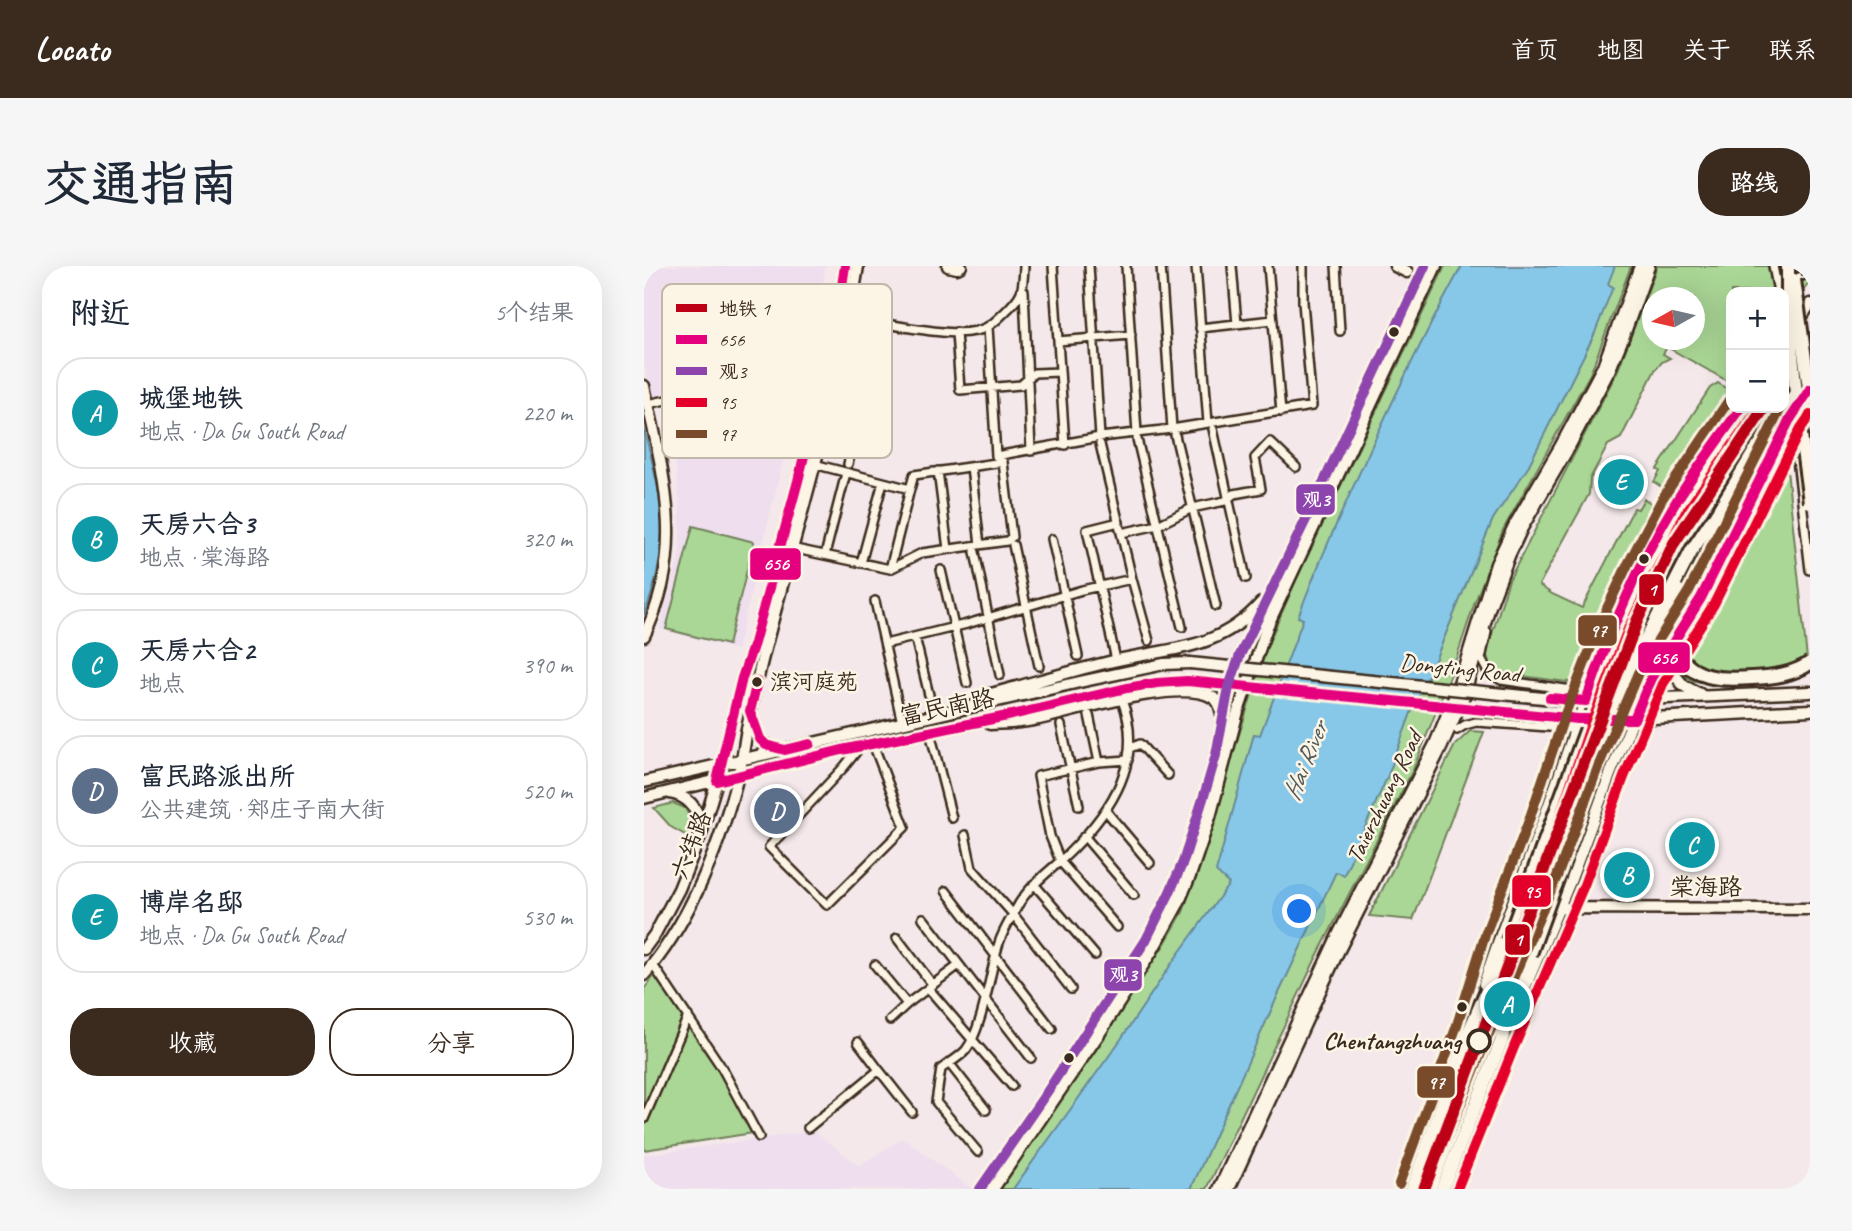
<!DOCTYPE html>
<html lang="zh">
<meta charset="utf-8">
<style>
:root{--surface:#fff;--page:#f6f6f7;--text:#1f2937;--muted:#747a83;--line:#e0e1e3;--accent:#3b2a1e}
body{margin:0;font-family:Caveat,"LXGW WenKai TC",sans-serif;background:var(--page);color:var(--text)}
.controls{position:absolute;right:21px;top:21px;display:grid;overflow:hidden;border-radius:14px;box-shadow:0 7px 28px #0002}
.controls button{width:63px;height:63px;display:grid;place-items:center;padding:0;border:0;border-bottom:2px solid var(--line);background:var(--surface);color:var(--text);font:35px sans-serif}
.compass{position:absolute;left:998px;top:21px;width:63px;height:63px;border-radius:50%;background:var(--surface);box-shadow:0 7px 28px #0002;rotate:262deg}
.you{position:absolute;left:656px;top:646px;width:24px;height:24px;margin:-18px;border:5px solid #fff;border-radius:50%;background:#1a73e8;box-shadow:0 0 0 10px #1a73e833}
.badge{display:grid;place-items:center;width:46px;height:46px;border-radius:50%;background:var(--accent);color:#fff;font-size:23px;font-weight:700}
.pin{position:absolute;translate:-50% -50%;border:4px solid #fff;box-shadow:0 2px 7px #0006}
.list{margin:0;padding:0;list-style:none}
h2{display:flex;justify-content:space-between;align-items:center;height:91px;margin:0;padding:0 28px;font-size:30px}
h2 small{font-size:23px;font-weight:400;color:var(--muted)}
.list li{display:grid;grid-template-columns:46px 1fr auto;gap:21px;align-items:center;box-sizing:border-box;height:112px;margin:0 14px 14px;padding:0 14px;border:2px solid var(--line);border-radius:28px}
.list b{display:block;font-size:26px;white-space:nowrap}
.list p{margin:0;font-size:23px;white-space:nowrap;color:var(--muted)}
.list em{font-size:23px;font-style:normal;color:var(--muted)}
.actions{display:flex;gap:14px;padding:21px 28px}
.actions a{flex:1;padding:16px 0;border:2px solid var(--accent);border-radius:28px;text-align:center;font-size:24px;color:var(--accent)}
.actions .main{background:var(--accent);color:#fff}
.map{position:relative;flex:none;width:1166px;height:923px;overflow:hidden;border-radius:28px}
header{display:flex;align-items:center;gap:42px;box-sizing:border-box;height:98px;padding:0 35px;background:var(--accent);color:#fff}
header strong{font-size:33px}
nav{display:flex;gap:38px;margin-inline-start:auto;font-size:24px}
.intro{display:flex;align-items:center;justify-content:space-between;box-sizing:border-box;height:168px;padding:0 42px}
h1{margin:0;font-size:49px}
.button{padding:18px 32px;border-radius:28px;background:var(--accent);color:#fff;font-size:24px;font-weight:700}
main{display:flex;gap:42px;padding:0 42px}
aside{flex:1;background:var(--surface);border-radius:28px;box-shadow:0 7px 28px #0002}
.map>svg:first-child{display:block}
</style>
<header>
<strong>Locato</strong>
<nav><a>首页</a><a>地图</a><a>关于</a><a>联系</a></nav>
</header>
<div class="intro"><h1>交通指南</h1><a class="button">路线</a></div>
<main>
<aside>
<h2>附近<small>5个结果</small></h2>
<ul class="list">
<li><span class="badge" style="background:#0f9aa8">A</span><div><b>城堡地铁</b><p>地点 · Da Gu South Road</p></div><em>220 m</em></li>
<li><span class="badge" style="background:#0f9aa8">B</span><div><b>天房六合3</b><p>地点 · 棠海路</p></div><em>320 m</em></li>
<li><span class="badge" style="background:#0f9aa8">C</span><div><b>天房六合2</b><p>地点</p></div><em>390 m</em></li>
<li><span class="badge" style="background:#5c6f8a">D</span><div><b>富民路派出所</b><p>公共建筑 · 郑庄子南大街</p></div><em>520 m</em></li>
<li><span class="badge" style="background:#0f9aa8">E</span><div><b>博岸名邸</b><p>地点 · Da Gu South Road</p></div><em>530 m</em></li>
</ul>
<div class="actions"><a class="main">收藏</a><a>分享</a></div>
</aside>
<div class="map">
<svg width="1166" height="923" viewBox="0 0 1166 923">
<rect width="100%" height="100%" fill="#f4e8ea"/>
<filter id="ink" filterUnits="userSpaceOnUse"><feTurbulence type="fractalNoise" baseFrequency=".0143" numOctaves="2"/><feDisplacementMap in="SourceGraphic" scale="14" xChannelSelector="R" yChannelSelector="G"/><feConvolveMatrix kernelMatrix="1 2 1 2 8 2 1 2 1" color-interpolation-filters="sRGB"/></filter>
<g filter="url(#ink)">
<path fill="#efdeee" d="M0 0H181L175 53 169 92 165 101 138 96 47 128 33 125 8 131 0 96Z
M152 141 93 384 16 363 36 287V242L30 180Z
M170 865 215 900 259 872 328 923H0V889Z"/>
<path fill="#aad796" stroke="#72805a" stroke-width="2" fill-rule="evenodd" d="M801 0H987L946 108 859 264 831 336 808 405 769 504 671 694 563 923H356L520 679 539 646 575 540 586 497 624 378 653 312Z
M1013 0H1166V14L1140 55V26H1087V117L1023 81 1019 88 1026 92 1018 96 1011 104 977 172 964 179 946 213 945 228 895 319 908 328 938 342 990 242 994 243 1000 233 1019 244 996 289 993 288 991 291 994 294 964 354 945 407 932 415 923 416 856 407 847 401 842 387 865 314 974 104ZM1008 32H1050V74H1008Z
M1074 117 1087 125V142H1089L1031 227 1028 228 1010 216 1016 205 1013 203 1066 122Z
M1137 190 1142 194 1163 393 1139 405 1058 416C1050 415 1044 414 1039 407 1025 390 1046 367 1053 352 1062 335 1070 319 1078 302L1081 303 1085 295 1082 293 1134 192Z
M49 260 110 276 84 379 22 363Z
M826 465 840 466 769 654 725 650 811 479Z
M29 537 41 542 48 555 43 570 27 561 10 542Z
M12 708 73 802 109 867 0 884V723Z"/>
<path fill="#87c8e8" stroke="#698997" stroke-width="2" d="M818 0H971L964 18 969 21 950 69 883 203 849 253 787 404 767 447 745 507 700 609 692 606 634 729 547 923H369L475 776 530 694 585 618 572 606 610 468 616 469 659 353 654 351C677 290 704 232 731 173 758 115 786 57 818 0Z
M0 162C6 188 14 215 17 242 21 278 13 316 0 349Z"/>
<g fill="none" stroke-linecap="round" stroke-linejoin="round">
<defs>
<path id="street" d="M409 0 421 179
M445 0 456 171
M482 0 493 167
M517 0 528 163
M552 0 564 157
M588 0 593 58
M624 0 637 146
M692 0 696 65
M1129 0 1134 26
M1133 19 1166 7
M380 25 387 185
M241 58C266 61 320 74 343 61 349 58 355 52 360 47 379 29 379 26 380 0
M344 61 352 190 456 171 528 163 668 140 659 36V0
M556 62 629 54
M312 66 316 124 377 119 390 107 416 106
M1140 70 1146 135
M414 75 487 69
M196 91 229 99 204 198
M4 138 31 132 40 134 51 131 77 122 85 116 138 97 180 107
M1148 150 1166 304
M569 163 602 312
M531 169 572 340
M493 173 538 361
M456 178 488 313 505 375
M327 201 336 279
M294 205 304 283
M477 267 514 259 548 242 581 235 590 228 617 223 611 192 626 176 652 201
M408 273 434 390
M369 279 395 400
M147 282 246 303 266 223 170 198
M331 286 356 409
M181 289 202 207
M217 297 239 216
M246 303 278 287 363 275 368 271 359 196 270 209 266 223
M297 304 323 417
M231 335 258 457
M843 366 837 393 844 406 857 414 928 424 945 425
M271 371 285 429
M241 378 323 358 438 324 488 313
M472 394 443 264 475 256
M445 449 455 496
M417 459 435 540
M813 464 821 459 832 456 919 462 931 464
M286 466 308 552
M216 481 200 501 125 581 183 639 261 561 229 478
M486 482 496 478 524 509
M462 545 506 597
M321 569 328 602 369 648 427 723
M440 570 490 629
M390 618 451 689
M302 625 408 763
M279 652 387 792
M473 661 416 595 406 570 394 510 455 496 484 494
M253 672 289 719
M9 699 78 802 115 871
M231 699 263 738
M284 722 368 820
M246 754 263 738 315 699
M214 776 235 804
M305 797 342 844
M0 853 44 750
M164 862 235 804 268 846
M334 886 292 836 297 803C305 797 316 791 322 784 339 762 346 705 355 677 359 665 366 654 372 643 384 619 408 604 427 585 468 544 501 494 478 434"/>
<path id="secondary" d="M304 0 313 2 317 0
M751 0 763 6
M1155 55 1166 38
M0 120C19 208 43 284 0 370
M977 362 1018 394 1040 420 1056 428
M960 407C969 428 987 429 1004 415
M335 435 347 428C385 418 423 406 461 397 521 381 572 388 617 337
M950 435 1166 426
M107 448C113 469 114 479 137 483
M943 453H990L1166 444
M346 458C363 457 379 457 395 453 431 445 537 412 568 431 575 434 577 442 578 449
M926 491 958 503
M0 516 440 415 520 398 546 397
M26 527C45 530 54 543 58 561
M0 532 198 484 368 449 483 422 513 417 543 415
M915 642 1166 643
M0 683 11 668 35 623 57 568 73 515 98 412 110 377 154 215 193 53 201 0
M0 709C47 655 76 578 94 510 99 495 100 478 103 463 109 434 115 404 123 375 156 251 194 127 214 0
M840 718C857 664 879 612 898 558 937 450 970 337 1030 238 1050 205 1074 174 1097 142
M877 731 927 613 967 506 1007 412 1057 332 1145 155 1154 140
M336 923 403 826 502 674 525 628 539 596 563 520 572 489 585 421 596 389 669 239 781 0
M349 923 457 765 508 685 534 638 546 610 566 551 593 449 623 361 792 0
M575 923 695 667 791 478 812 427 852 298 871 258 916 181 959 100 996 0
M585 923 694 686 798 480 820 430 845 343 865 290 878 262 924 183 965 105 979 72 1005 0"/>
<path id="highway" d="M1046 240 1107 142
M1062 265 1111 185 1132 157
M768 923 825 766 864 675
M798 923 857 776 886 688"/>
</defs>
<use href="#street" stroke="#3b2a1e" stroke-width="12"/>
<use href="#secondary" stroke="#3b2a1e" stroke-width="15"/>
<use href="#highway" stroke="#3b2a1e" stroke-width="18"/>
<use href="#street" stroke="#fcf5e5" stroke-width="7"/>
<use href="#secondary" stroke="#fcf5e5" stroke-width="10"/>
<use href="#highway" stroke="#fcf5e5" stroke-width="12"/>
<defs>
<path id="secondary-bridge" d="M546 397 929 435
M543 415 924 452"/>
<path id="highway-bridge" d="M1144 0V51L1154 146 1166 236
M1165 0 1166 9
M1150 14 1166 129
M1132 157 1153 125
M1034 324C1021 357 1024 399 1064 410 1078 414 1094 413 1108 412 1129 411 1148 409 1166 397
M864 675 975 376 1024 275 1046 240
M886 688 996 385 1048 284 1066 257"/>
</defs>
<use href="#secondary-bridge" stroke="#3b2a1e" stroke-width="15" stroke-linecap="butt"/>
<use href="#highway-bridge" stroke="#3b2a1e" stroke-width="18" stroke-linecap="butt"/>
<use href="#secondary-bridge" stroke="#fcf5e5" stroke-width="10"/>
<use href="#highway-bridge" stroke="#fcf5e5" stroke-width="12"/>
<defs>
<path id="bus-1" d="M201 0 193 53 154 215 110 377 98 412 73 515 198 484 368 449 483 422 513 417 543 415 934 453H990L1007 412 1057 332 1145 155 1166 123
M113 416 106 445 116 473 122 479 141 484 166 478
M906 432 942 435C965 367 993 301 1030 239 1050 206 1074 174 1097 142"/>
<path id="bus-2" d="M336 923 403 826 502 674 525 628 539 596 563 520 572 489 585 421 596 389 669 239 781 0"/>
<path id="bus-3" d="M783 923 838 771 868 676 910 567 947 458 984 363 1009 310 1042 246 1109 150
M813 923 870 781 940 619 980 511 1019 418 1070 338 1157 162 1166 149"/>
<path id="bus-4" d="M755 918 812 762 842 666 884 557 921 448 958 353 984 298 1018 233 1085 134
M785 918 844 770 914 608 954 501 994 407 1045 325 1137 142"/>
</defs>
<use href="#bus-1" stroke="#fcf5e5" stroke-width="16"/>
<use href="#bus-2" stroke="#fcf5e5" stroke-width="16"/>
<use href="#bus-3" stroke="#fcf5e5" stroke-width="16"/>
<use href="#bus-4" stroke="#fcf5e5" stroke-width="16"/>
<use href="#bus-1" stroke="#e5007d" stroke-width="10"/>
<use href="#bus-2" stroke="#8e44ad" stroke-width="10"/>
<use href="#bus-3" stroke="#e4002b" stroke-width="10"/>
<use href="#bus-4" stroke="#7a4b2a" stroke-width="10"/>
<defs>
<path id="metro-1" d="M780 923 993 355 1030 277 1120 142"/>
</defs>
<use href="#metro-1" stroke="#fcf5e5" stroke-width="18"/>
<use href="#metro-1" stroke="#bd0016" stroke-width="12"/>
</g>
</g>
<g fill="#3b2a1e" stroke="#fcf5e5" stroke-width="2.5">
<circle cx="750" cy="66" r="6"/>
<circle cx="1000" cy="293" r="6"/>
<circle cx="113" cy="416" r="6"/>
<circle cx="818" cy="741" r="6"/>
<circle cx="425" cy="792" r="6"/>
</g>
<circle fill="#fcf5e5" stroke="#3b2a1e" stroke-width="3.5" cx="835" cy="775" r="11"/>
<g text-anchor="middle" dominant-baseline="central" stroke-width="5" stroke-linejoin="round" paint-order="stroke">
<g font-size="22" fill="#3b2a1e" stroke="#fcf5e5" text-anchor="start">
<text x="126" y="416">滨河庭苑</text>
</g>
<g font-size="24" fill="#3b2a1e" stroke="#fcf5e5">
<text transform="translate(816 402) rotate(6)">Dongting Road</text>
<text transform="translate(303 441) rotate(-12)">富民南路</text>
<text transform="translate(740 531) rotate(-64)">Taierzhuang Road</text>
<text transform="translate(47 579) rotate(-69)">六纬路</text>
<text x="1062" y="621">棠海路</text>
</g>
<g font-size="24" font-weight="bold" fill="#3b2a1e" stroke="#fcf5e5" text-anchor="end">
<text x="817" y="775">Chentangzhuang</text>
</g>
<g font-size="26" font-style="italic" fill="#52595b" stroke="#fcf5e5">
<text transform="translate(661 495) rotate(-68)">Hai River</text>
</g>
</g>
<rect x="18" y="18" width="230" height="174" rx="10" fill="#fcf5e5" stroke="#c2b8a9" stroke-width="2"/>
<rect x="32" y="38" width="31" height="8" fill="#bd0016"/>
<rect x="32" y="69" width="31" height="9" fill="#e5007d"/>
<rect x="32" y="101" width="31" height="8" fill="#8e44ad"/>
<rect x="32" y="132" width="31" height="9" fill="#e4002b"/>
<rect x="32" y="164" width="31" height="8" fill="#7a4b2a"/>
<g font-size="19" fill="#3b2a1e">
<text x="75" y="49">地铁 1</text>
<text x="75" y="80">656</text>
<text x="75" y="112">观3</text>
<text x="75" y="143">95</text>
<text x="75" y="175">97</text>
</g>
<g stroke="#fcf5e5" stroke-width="2.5">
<rect x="651" y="217" width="41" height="33" rx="7" fill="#8e44ad"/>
<rect x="105" y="281" width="53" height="34" rx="7" fill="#e5007d"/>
<rect x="994" y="307" width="27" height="33" rx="7" fill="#bd0016"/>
<rect x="933" y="348" width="41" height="33" rx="7" fill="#7a4b2a"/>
<rect x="993" y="375" width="54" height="33" rx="7" fill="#e5007d"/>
<rect x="867" y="608" width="41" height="34" rx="7" fill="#e4002b"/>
<rect x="860" y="657" width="27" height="33" rx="7" fill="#bd0016"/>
<rect x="459" y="692" width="40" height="34" rx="7" fill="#8e44ad"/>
<rect x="772" y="799" width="40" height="34" rx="7" fill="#7a4b2a"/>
</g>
<g font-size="19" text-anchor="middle" font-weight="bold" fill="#fff">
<text x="672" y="240">观3</text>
<text x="132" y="304">656</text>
<text x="1008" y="330">1</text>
<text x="954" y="371">97</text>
<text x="1020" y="398">656</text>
<text x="888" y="632">95</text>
<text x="874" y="680">1</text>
<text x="479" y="715">观3</text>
<text x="792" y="823">97</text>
</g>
</svg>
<div class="controls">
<button>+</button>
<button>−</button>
</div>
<svg class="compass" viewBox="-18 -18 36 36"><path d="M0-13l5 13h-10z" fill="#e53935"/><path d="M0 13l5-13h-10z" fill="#747a83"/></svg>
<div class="you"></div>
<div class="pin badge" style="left:863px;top:738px;background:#0f9aa8">A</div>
<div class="pin badge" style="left:983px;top:609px;background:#0f9aa8">B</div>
<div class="pin badge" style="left:1048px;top:579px;background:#0f9aa8">C</div>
<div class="pin badge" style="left:133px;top:545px;background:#5c6f8a">D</div>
<div class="pin badge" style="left:977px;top:216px;background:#0f9aa8">E</div>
</div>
</main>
